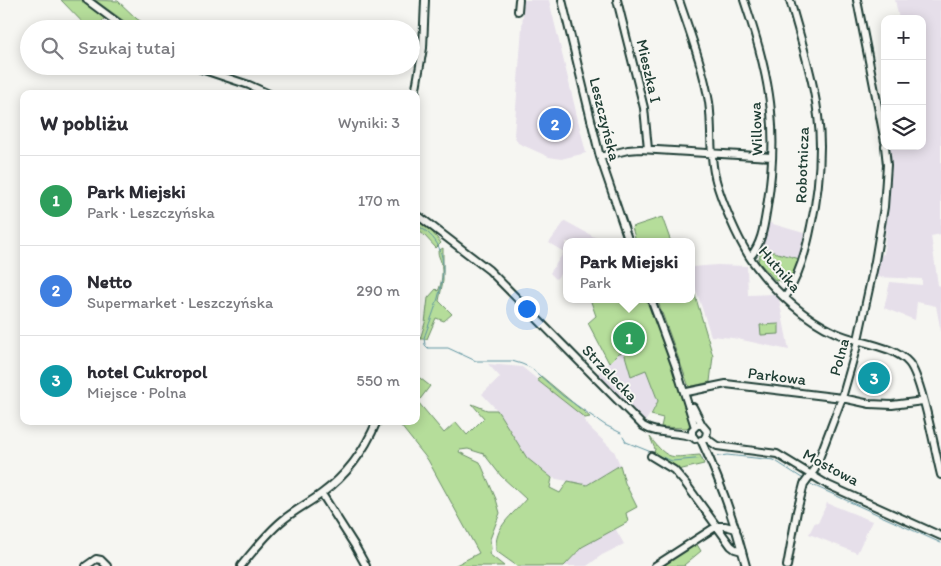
<!DOCTYPE html>
<html lang="pl">
<meta charset="utf-8">
<style>
:root{--surface:#fff;--page:#f7f7f7;--text:#2b2b33;--muted:#7c7c81;--line:#e1e1e2;--accent:#c8321e}
body{margin:0;font-family:Itim,sans-serif;background:var(--page);color:var(--text)}
.controls{position:absolute;right:15px;top:15px;display:grid;overflow:hidden;border-radius:10px;box-shadow:0 2px 12px #0003}
.controls button{width:45px;height:45px;display:grid;place-items:center;padding:0;border:0;border-bottom:1px solid var(--line);background:var(--surface);color:var(--text);font:25px sans-serif}
.you{position:absolute;left:526px;top:308px;width:18px;height:18px;margin:-12px;border:4px solid #fff;border-radius:50%;background:#1a73e8;box-shadow:0 0 0 8px #1a73e833}
.badge{display:grid;place-items:center;width:32px;height:32px;border-radius:50%;background:var(--accent);color:#fff;font-size:16px;font-weight:700}
.pin{position:absolute;translate:-50% -50%;border:2px solid #fff;box-shadow:0 1px 5px #0006}
.popup{position:absolute;left:563px;top:238px;width:132px;height:65px;box-sizing:border-box;display:grid;place-content:center;border-radius:10px;background:var(--surface);filter:drop-shadow(0 1px 4px #0005);font-size:16px;white-space:nowrap;color:var(--muted)}
.popup b{font-size:19px;color:var(--text)}
.popup::after{content:'';position:absolute;left:50%;top:100%;margin-left:-10px;border:10px solid transparent;border-top-color:var(--surface)}
.list{margin:0;padding:0;list-style:none}
h2{display:flex;justify-content:space-between;align-items:center;height:65px;margin:0;padding:0 20px;font-size:21px}
h2 small{font-size:16px;font-weight:400;color:var(--muted)}
.list li{display:grid;grid-template-columns:32px 1fr auto;gap:15px;align-items:center;box-sizing:border-box;height:90px;padding:0 20px;border-top:1px solid var(--line)}
.list b{display:block;font-size:19px;white-space:nowrap}
.list p{margin:0;font-size:16px;white-space:nowrap;color:var(--muted)}
.list em{font-size:16px;font-style:normal;color:var(--muted)}
.icon{flex:none;width:28px;height:28px;fill:none;stroke:currentColor;stroke-width:2;stroke-linecap:round;stroke-linejoin:round}
.map{position:relative;flex:none;width:941px;height:566px;overflow:hidden}
.search{position:absolute;background:var(--surface);box-shadow:0 2px 12px #0003;left:20px;top:20px;width:400px;height:55px;display:flex;align-items:center;gap:12px;box-sizing:border-box;padding:0 18px;border-radius:28px;color:var(--muted);font-size:19px}
.panel{position:absolute;background:var(--surface);box-shadow:0 2px 12px #0003;left:20px;top:90px;width:400px;height:335px;border-radius:10px}
.map>svg:first-child{display:block}
</style>
<div class="map">
<svg width="941" height="566" viewBox="0 0 941 566">
<rect width="100%" height="100%" fill="#f6f6f2"/>
<filter id="ink" filterUnits="userSpaceOnUse"><feTurbulence type="fractalNoise" baseFrequency=".02" numOctaves="2"/><feDisplacementMap in="SourceGraphic" scale="10" xChannelSelector="R" yChannelSelector="G"/><feConvolveMatrix kernelMatrix="1 2 1 2 8 2 1 2 1" color-interpolation-filters="sRGB"/></filter>
<g filter="url(#ink)">
<path fill="#e6dfea" d="M524 0H549L586 153 561 159 549 157 518 143 514 135Z
M895 0H941V234L931 236 938 285 941 286V332L936 306 917 302 915 320 884 308 890 282 922 285V279L875 277 879 255 884 254 888 199 889 146H922L923 141 922 19H899Z
M565 221 598 239 600 242H566V268L556 279 550 273 564 252 549 243Z
M766 222 807 234 800 259 762 249Z
M717 265 747 266 748 295 774 294 779 299 789 350 733 338 711 336 692 277V267Z
M624 352 646 370 658 401 645 422 597 374 619 353Z
M488 364 522 367 585 418V423L614 451 620 465 587 485 552 478 527 458 497 410 482 394 500 377Z
M827 503 872 521 857 553 809 534 815 522 818 523Z
M615 528 624 544 602 555 587 566H564L582 547Z"/>
<path fill="#b5dd9a" stroke="#6a8d67" d="M61 0H82L105 17 97 29H89Z
M95 0 118 1 137 19 154 29H135Z
M662 217 671 242H636L632 227Z
M416 219 429 228 441 243 436 248 424 235 416 229Z
M443 248V281L439 301 452 314 444 321 436 318 427 339H420L425 323 428 298 436 289 438 291C442 284 443 271 441 262 440 258 438 256 438 251Z
M762 249 800 259 789 287 779 280 776 281 758 261Z
M692 285 713 356 710 382 689 387 657 299H692Z
M590 299H648L673 368 690 419 689 427 686 428 661 427 663 418 651 415 658 401 646 370 631 376 624 352 619 353 609 363 588 323 596 316Z
M779 324V334L761 335 760 325Z
M416 375 430 386 418 402 444 433 456 422 467 435 484 418 472 404 487 410H497L527 458 552 478 550 488 560 493 568 481 587 485 620 465 625 483 637 507 626 513 628 522 582 547 564 566H517L496 551C494 526 512 516 526 499L501 476 484 454 468 449 460 450 459 452 480 462 496 499 500 513 490 539 491 549 489 554 504 566H454L479 553 428 460 397 421H416Z
M541 376 590 417 585 418 537 380Z
M650 437C669 462 671 457 700 455L704 464 678 470 653 456 655 449Z
M696 543 701 551 684 565 685 566H661Z"/>
<g fill="none" stroke-linecap="round" stroke-linejoin="round">
<path stroke="#5f95a1" stroke-width="1" d="M416 225C463 248 437 301 424 338L425 345 428 348H448L476 361H512L522 364 531 368 563 396 605 425 621 433
M623 437 626 442 651 452
M654 454 672 461 706 458
M713 457 727 455 774 460 805 480
M808 483 941 543"/>
<defs>
<path id="minor" d="M87 0 126 29
M562 0 600 157 629 242
M617 0 644 108 648 149
M679 0C690 33 703 67 709 102 712 123 710 144 713 166 716 191 740 246 756 266 776 293 805 319 836 333 857 343 894 345 909 363 922 378 935 452 941 475
M744 0C756 35 768 74 771 112 774 143 772 176 767 207 764 225 762 244 750 257
M857 0 885 142
M518 11 519 0
M192 66 249 85 269 94
M415 94 423 48 425 0
M600 157 628 150 640 149 772 157
M416 214 489 270 643 426C657 435 677 431 693 437
M785 298C799 276 806 252 811 226 817 200 820 173 820 146 820 97 803 48 790 0
M651 299 676 367 695 427
M687 392 726 384 842 398 870 404 892 405 923 401
M693 407 702 425 707 431 706 436 704 439
M706 436 710 441 717 446 777 454 828 485 941 536
M695 439 692 435V430L697 425H702
M701 440C720 480 735 523 746 566
M651 456 674 470 686 484 731 546 735 549 742 551
M322 494 355 546 366 566
M86 566 96 559 101 560 107 566
M241 566C254 550 267 533 283 520 295 510 309 503 321 494 346 476 365 450 377 421
M655 566 717 526H725L736 529
M787 566 797 511 804 484 815 469 842 398 856 349 875 261 884 207 887 165 885 146"/>
</defs>
<use href="#minor" stroke="#1f3d34" stroke-width="10"/>
<use href="#minor" stroke="#f6f6f2" stroke-width="6"/>
</g>
</g>
<g text-anchor="middle" dominant-baseline="central" stroke-width="4" stroke-linejoin="round" paint-order="stroke">
<g font-size="16" fill="#1f3d34" stroke="#f6f6f2">
<text transform="translate(649 71) rotate(77)">Mieszka I</text>
<text transform="translate(605 119) rotate(76)">Leszczyńska</text>
<text transform="translate(756 129) rotate(-92)">Willowa</text>
<text transform="translate(802 165) rotate(-88)">Robotnicza</text>
<text transform="translate(780 269) rotate(49)">Hutnika</text>
<text transform="translate(839 357) rotate(-75)">Polna</text>
<text transform="translate(610 373) rotate(46)">Strzelecka</text>
<text transform="translate(777 376) rotate(7)">Parkowa</text>
<text transform="translate(831 467) rotate(28)">Mostowa</text>
</g>
</g>
</svg>
<div class="controls">
<button>+</button>
<button>−</button>
<button><svg class="icon" aria-label="layers" viewBox="0 0 24 24"><path d="M12 4l9 5-9 5-9-5zM3 14l9 5 9-5"/></svg></button>
</div>
<div class="you"></div>
<div class="pin badge" style="left:629px;top:338px;background:#2e9e5b">1</div>
<div class="popup"><b>Park Miejski</b>Park</div>
<div class="pin badge" style="left:555px;top:124px;background:#3f7fe0">2</div>
<div class="pin badge" style="left:874px;top:378px;background:#0f9aa8">3</div>
<div class="search"><svg class="icon" aria-label="search" viewBox="0 0 24 24"><circle cx="10" cy="10" r="6"/><path d="M15 15l6 6"/></svg>Szukaj tutaj</div>
<section class="panel">
<h2>W pobliżu<small>Wyniki: 3</small></h2>
<ul class="list">
<li><span class="badge" style="background:#2e9e5b">1</span><div><b>Park Miejski</b><p>Park · Leszczyńska</p></div><em>170 m</em></li>
<li><span class="badge" style="background:#3f7fe0">2</span><div><b>Netto</b><p>Supermarket · Leszczyńska</p></div><em>290 m</em></li>
<li><span class="badge" style="background:#0f9aa8">3</span><div><b>hotel Cukropol</b><p>Miejsce · Polna</p></div><em>550 m</em></li>
</ul>
</section>
</div>
